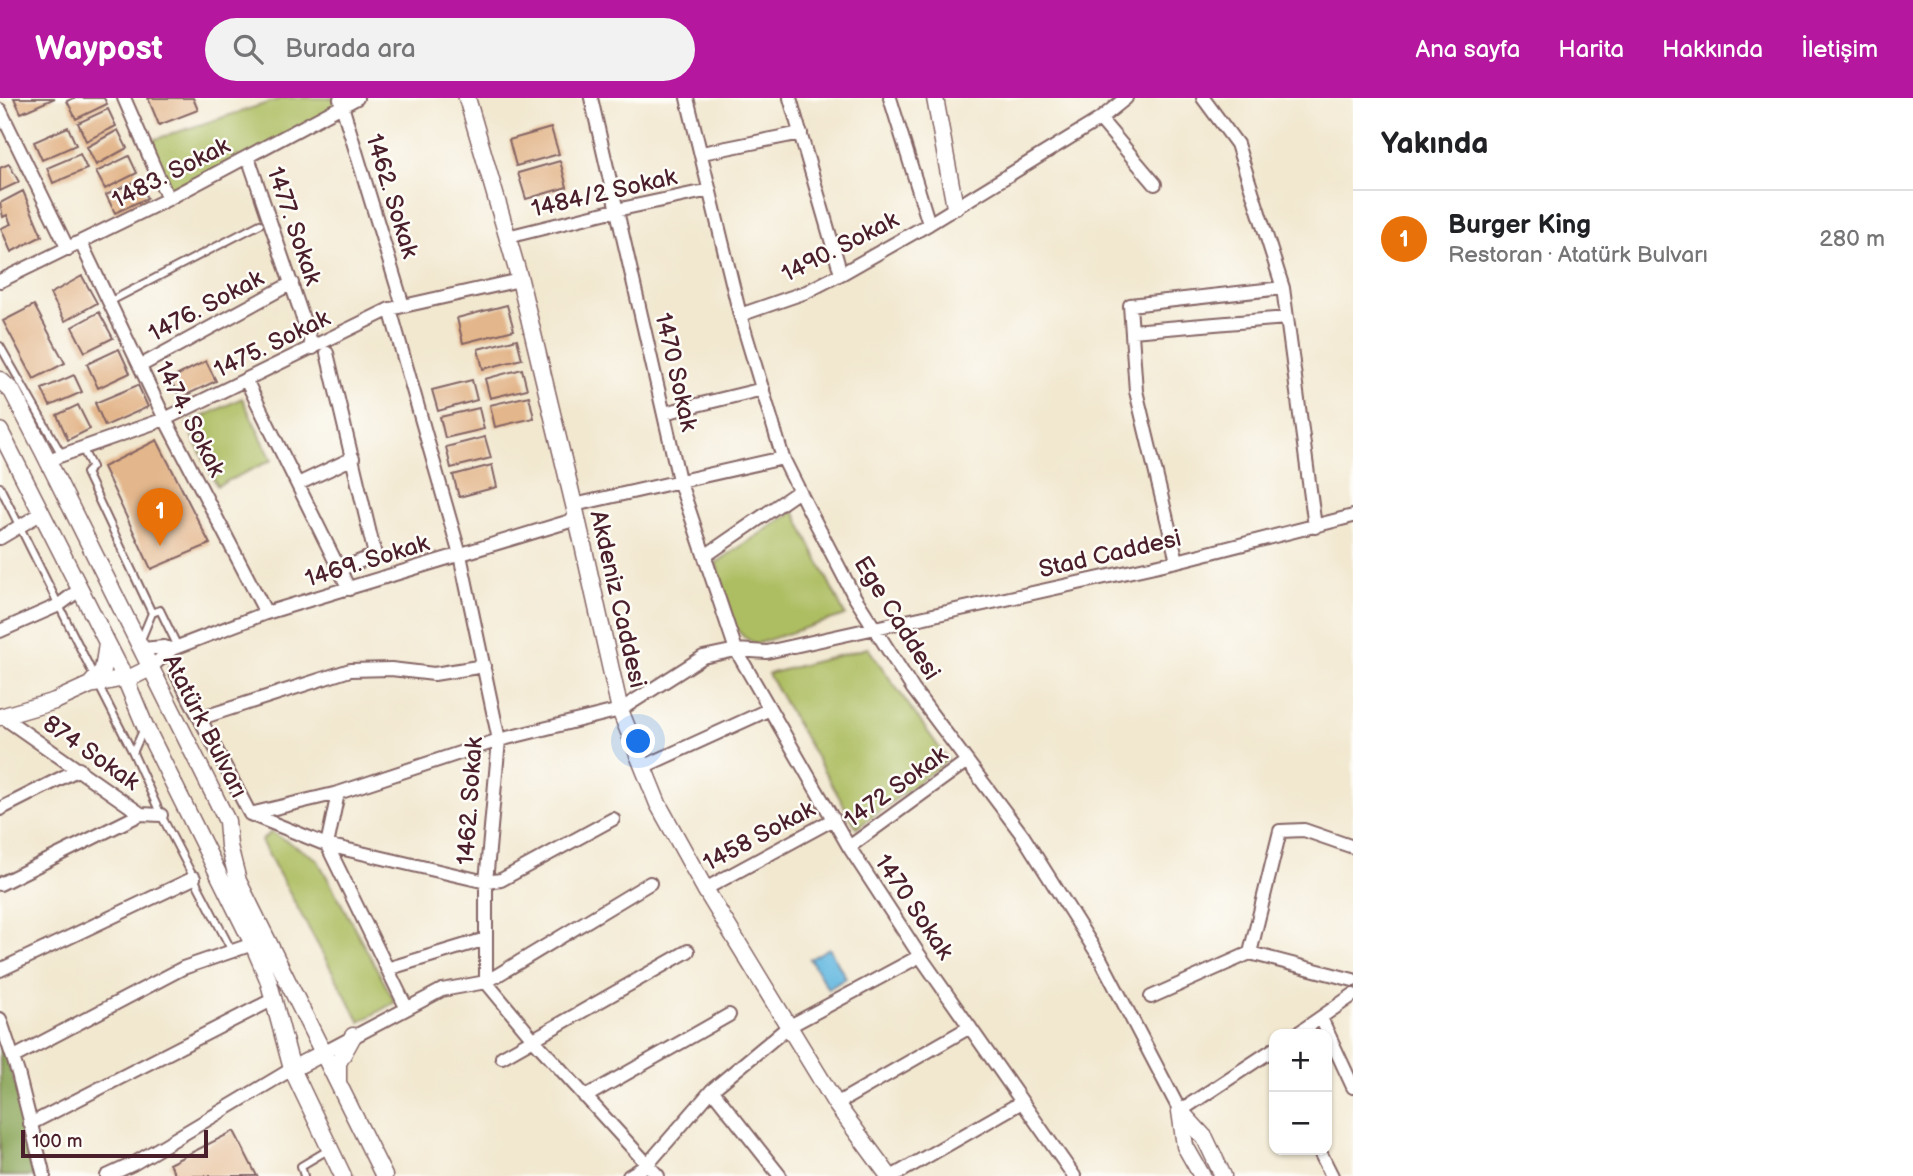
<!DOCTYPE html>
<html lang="tr">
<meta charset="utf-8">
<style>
:root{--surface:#fff;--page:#f2f2f2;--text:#202124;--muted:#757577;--line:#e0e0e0;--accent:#b5179e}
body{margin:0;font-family:"Balsamiq Sans",sans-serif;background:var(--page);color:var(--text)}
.controls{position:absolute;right:21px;bottom:21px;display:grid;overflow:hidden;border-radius:14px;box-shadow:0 2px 5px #0004}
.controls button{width:63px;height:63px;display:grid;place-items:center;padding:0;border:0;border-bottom:2px solid var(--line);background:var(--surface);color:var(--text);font:35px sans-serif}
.scale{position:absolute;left:21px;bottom:18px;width:187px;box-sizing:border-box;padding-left:7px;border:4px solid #4a1f2b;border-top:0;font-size:19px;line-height:24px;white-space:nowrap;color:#4a1f2b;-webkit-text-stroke:5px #fdfcf7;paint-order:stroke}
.you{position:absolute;left:639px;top:644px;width:24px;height:24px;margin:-18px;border:5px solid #fff;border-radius:50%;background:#1a73e8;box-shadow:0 0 0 10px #1a73e833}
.badge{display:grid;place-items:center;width:46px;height:46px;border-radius:50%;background:var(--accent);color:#fff;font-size:23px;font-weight:700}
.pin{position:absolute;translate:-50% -58px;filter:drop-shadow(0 2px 4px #0008)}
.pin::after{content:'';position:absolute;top:37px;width:24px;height:21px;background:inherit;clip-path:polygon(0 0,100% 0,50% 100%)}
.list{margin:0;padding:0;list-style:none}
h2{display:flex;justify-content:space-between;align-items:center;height:91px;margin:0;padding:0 28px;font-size:30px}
h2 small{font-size:23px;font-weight:400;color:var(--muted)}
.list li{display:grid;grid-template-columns:46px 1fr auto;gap:21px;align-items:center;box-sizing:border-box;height:98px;padding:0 28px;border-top:2px solid var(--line)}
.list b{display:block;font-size:26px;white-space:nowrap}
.list p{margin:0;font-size:23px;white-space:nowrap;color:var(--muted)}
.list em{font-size:23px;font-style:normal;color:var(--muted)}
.icon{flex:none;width:38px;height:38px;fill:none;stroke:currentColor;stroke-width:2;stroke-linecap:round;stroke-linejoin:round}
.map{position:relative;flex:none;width:1353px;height:1078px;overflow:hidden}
header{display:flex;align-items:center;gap:42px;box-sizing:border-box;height:98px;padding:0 35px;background:var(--accent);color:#fff}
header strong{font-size:33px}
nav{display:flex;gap:38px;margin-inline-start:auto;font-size:24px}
.search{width:490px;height:63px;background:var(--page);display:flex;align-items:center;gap:18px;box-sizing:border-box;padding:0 24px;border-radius:38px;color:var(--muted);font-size:26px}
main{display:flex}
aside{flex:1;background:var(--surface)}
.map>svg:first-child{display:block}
</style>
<header>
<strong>Waypost</strong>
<div class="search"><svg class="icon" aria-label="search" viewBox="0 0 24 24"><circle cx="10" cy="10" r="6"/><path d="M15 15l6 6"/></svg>Burada ara</div>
<nav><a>Ana sayfa</a><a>Harita</a><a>Hakkında</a><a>İletişim</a></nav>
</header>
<main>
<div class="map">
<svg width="1353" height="1078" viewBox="0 0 1353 1078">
<rect width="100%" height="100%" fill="#fdfcf7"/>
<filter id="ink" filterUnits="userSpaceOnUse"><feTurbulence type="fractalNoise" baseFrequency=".0143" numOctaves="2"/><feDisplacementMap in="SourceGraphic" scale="14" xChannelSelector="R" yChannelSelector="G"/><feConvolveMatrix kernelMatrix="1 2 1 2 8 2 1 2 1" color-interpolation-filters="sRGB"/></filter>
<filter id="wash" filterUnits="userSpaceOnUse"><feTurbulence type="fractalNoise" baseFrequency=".00686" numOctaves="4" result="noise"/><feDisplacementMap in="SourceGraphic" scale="28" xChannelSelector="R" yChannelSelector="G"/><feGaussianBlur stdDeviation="1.57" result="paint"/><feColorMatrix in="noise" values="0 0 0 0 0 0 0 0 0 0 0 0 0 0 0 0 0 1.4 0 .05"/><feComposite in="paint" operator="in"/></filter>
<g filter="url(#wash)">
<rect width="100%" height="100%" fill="#f2e8d0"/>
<path fill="#adbe62" stroke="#7c6e46" stroke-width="2" d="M283 0H339L342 7 168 101 143 45Z
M242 300 272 362 217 388 187 326Z
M794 413 845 517 756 546 744 539 734 529 716 465Z
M868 550 948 662 857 730 768 576Z
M271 734 317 761 395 904 360 924 261 743Z"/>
<path fill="#8aa558" stroke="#6a6242" stroke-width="2" d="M0 937 43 1078H0Z"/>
<path fill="#64b8e0" stroke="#576c86" stroke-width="2" d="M829 850 846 880 828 891 810 861Z"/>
<g id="blocks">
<path fill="#e3b68b" d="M14 0H55L21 15Z
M74 0H104L107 6 76 21 67 3Z
M148 0H193L198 12 159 27Z
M108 11 116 28 86 43 78 25Z
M68 29 76 47 42 62 34 44Z
M551 30 559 56 516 68 509 42Z
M118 32 127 50 96 67 87 49Z
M80 56 87 71 53 85 47 70Z
M129 58 137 75 105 91 96 74Z
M560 63 567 89 526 101 518 75Z
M9 66 19 84 0 93V70Z
M138 82 147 100 115 115 106 97Z
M23 93 42 138 11 154 1 130 11 126 7 117 3 119 0 105Z
M82 178 97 205 65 223 50 196Z
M34 207 65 265 34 281 3 223Z
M507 207 514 232 463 245 457 220Z
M99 214 113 240 85 254 72 229Z
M517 241 522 261 483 271 478 251Z
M119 251 130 275 98 290 87 266Z
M206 263 216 283 180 300 170 281Z
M522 271 527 291 490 300 485 281Z
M74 277 82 294 50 308 42 291Z
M472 282 477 302 438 313 432 292Z
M138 287 148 309 105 328 95 305Z
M529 298 534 320 495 329 490 307Z
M78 307 90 331 68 342 57 317Z
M479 310 484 331 445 340 440 319Z
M485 339 491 360 451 370 446 349Z
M157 342 210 446 151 471 103 369Z
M492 367 497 389 459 399 453 377Z
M234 1033 257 1078H176L169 1066Z"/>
</g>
</g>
<g filter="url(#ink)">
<use href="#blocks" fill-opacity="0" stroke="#856565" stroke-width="2"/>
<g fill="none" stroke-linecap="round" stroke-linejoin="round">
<defs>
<path id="lane" d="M109 204 260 126
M0 248 62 357
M82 350 92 369 86 375 152 515 140 544
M0 389 94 578
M152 515 160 512 178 549
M99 588 133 655
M144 630 133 655 161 717 232 853
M304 1078 301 1068 328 1052"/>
<path id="street" d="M124 0 168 101
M687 0 740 217 783 360 807 408 854 498 913 591 1023 738 1100 860 1180 1013 1274 951
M790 0 841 176
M890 0 929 126
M1203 0 1237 46 1283 190 1315 429
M340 1 403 208
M0 12 68 151
M1100 21 1155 86
M702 55 801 35
M248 59 313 250
M507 139 616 112 710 92
M81 145 165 321 266 515
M0 183 168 101 357 0
M390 211 460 457 499 642 486 784V884L534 942 658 1078
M740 217 806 194 841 176 929 126 1100 21 1126 0
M1132 233 1287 220
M327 255 375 457 339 472
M140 268 292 185
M246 282 349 491
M664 315 763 291
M48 362 165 321 390 211 520 182
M298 386 353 360
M574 407 783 360
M0 440 42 415
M705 458 799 393
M1177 463 1136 293 1130 207 1283 190
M0 533 59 507 79 492
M142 551 164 549 172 551
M736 552 767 554 1177 463 1353 418
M736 552 849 749 920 858 1074 1078
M150 570 172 551 266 515 577 421
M175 573 250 716 327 747 486 784 501 782 613 721
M0 617 141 716 161 717
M201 620 350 572 391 571 434 576 484 568
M643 669 770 611
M338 695 327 747 406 909
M0 711 79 671
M250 716 338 695 499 642 620 612 703 559 736 552 679 382 591 0
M849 749 967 663
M0 786 141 716
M705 791 834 721
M1250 855 1280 733 1304 732 1353 749
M387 871 486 841
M0 872 194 780
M1151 899 1250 855 1353 882
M1321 920 1353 989
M0 921 18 975 44 1078
M1297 936 1353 897
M323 955 442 892 486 884 650 785
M14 959 183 870 253 846
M502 959 688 853
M712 992 780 1078
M585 999 729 917
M836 1006 970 929
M30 1026 272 902
M1319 1052 1332 1078
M107 1078 133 1066 292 971
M629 1078 647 1067 712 992 788 929 920 858
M893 1078 1022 1004"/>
<path id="secondary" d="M467 0 520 182 574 407 620 612 658 706 705 791 836 1006 889 1078
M935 0 955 109
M0 282 12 293 43 353 227 723 229 748 238 783 384 1078
M0 333 125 580 145 628 253 846 268 881 292 971 343 1078
M90 587 103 572 107 546
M0 619 55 603 90 587 134 578 150 570
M292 971 323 955
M338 983V965L353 938
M1180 1013 1205 1040 1223 1078
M1180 1013 1185 1048 1202 1078"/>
</defs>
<use href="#lane" stroke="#856565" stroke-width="10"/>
<use href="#street" stroke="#856565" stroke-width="16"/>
<use href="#secondary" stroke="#856565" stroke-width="19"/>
<use href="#lane" stroke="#fff" stroke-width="6"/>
<use href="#street" stroke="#fff" stroke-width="12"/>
<use href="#secondary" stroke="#fff" stroke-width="16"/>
</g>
</g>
<g text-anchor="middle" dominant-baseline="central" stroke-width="5" stroke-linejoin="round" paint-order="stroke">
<g font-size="24" fill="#4a1f2b" stroke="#fdfcf7">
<text transform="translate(171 75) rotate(-27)">1483. Sokak</text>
<text transform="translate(604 95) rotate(-13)">1484/2 Sokak</text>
<text transform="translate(392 98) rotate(73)">1462. Sokak</text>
<text transform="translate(294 128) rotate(71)">1477. Sokak</text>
<text transform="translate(840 149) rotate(-27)">1490. Sokak</text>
<text transform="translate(206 208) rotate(-28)">1476. Sokak</text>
<text transform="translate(272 246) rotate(-26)">1475. Sokak</text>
<text transform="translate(676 274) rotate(77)">1470 Sokak</text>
<text transform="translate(190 321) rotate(63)">1474. Sokak</text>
<text transform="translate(1110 456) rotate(-13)">Stad Caddesi</text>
<text transform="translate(367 463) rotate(-17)">1469. Sokak</text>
<text transform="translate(618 501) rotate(77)">Akdeniz Caddesi</text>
<text transform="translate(897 520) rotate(58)">Ege Caddesi</text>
<text transform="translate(205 628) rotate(63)">Atatürk Bulvarı</text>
<text transform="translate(91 655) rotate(35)">874 Sokak</text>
<text transform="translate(896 689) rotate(-36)">1472 Sokak</text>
<text transform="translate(470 703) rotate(-86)">1462. Sokak</text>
<text transform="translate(759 738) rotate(-28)">1458 Sokak</text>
<text transform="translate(914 809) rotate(56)">1470 Sokak</text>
</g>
</g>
</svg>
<div class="controls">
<button>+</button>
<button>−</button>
</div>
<div class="scale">100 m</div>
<div class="you"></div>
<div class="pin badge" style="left:160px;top:448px;background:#e8710a">1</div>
</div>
<aside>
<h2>Yakında<small></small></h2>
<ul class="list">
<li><span class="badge" style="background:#e8710a">1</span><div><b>Burger King</b><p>Restoran · Atatürk Bulvarı</p></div><em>280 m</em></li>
</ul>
</aside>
</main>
